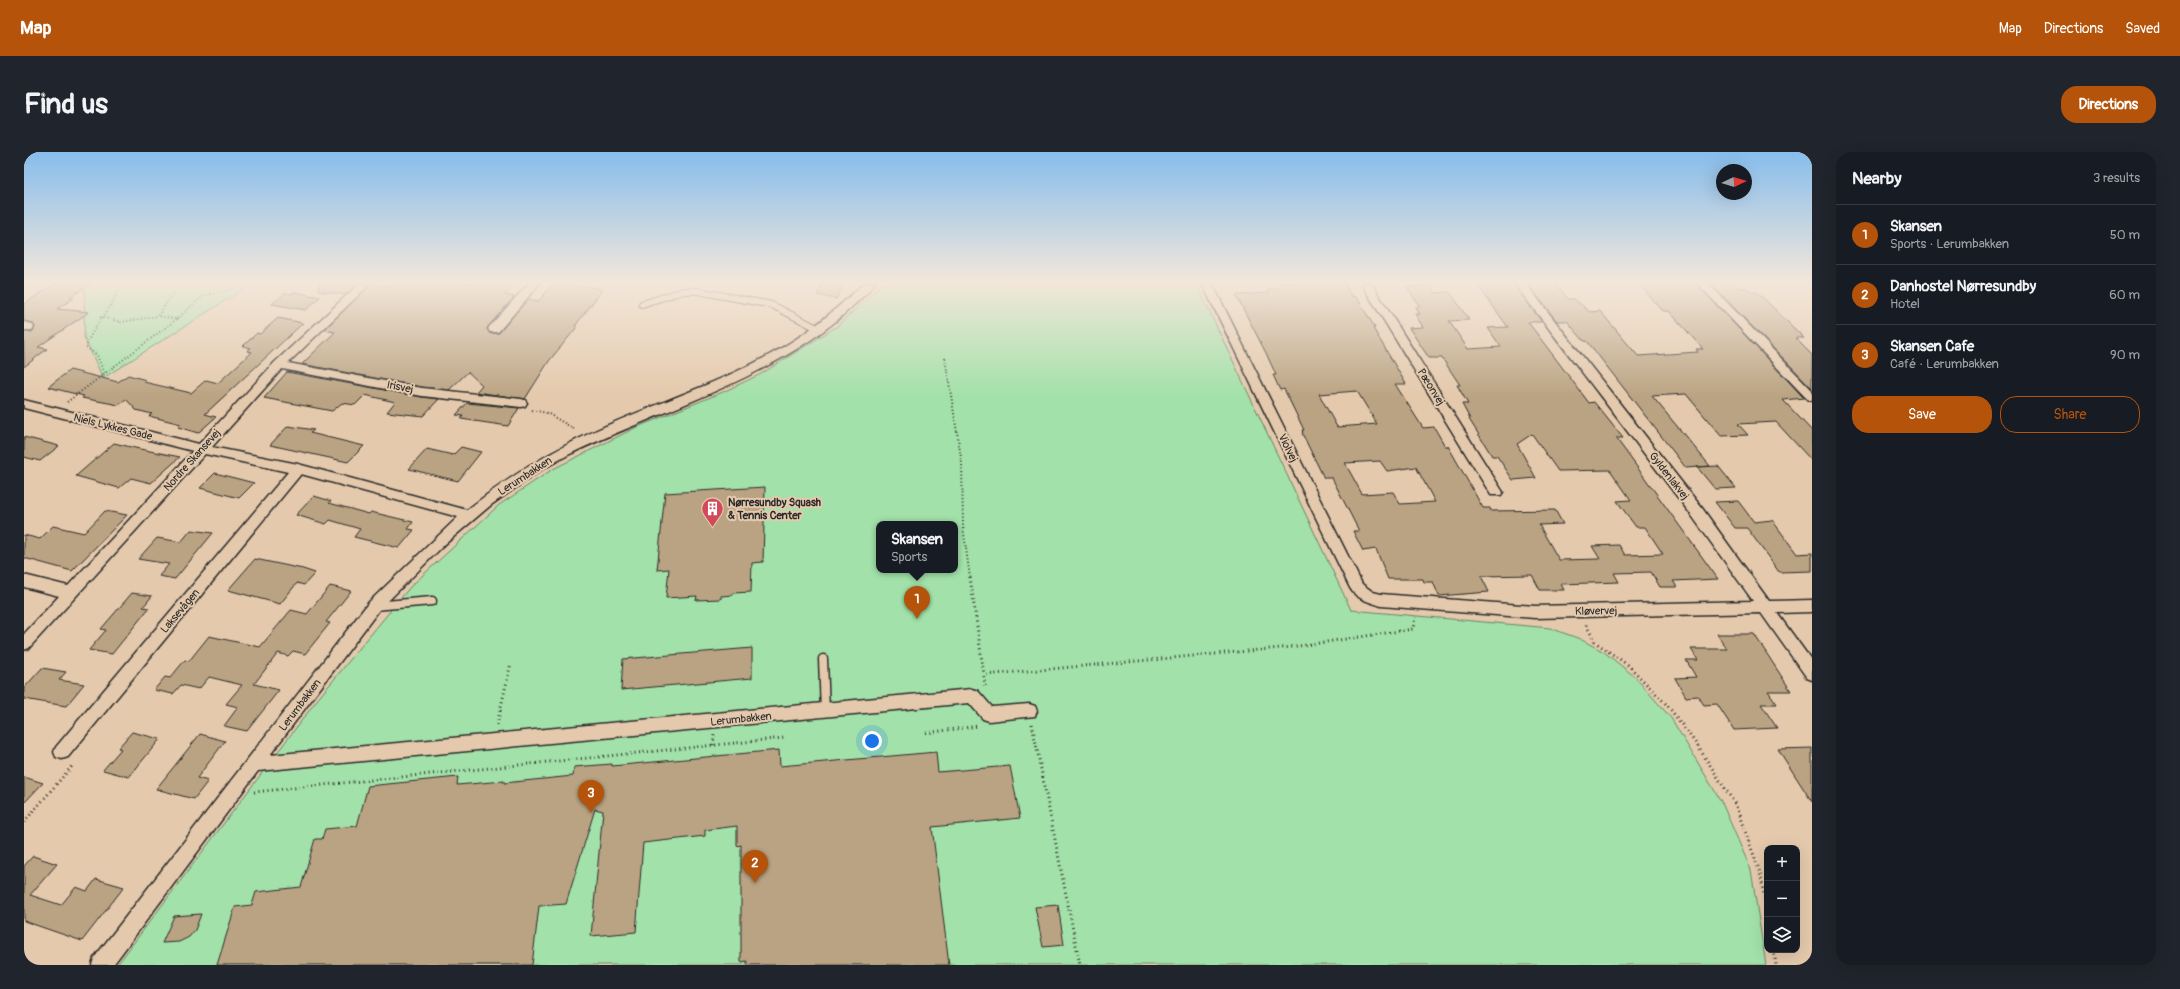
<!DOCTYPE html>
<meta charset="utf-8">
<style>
:root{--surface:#171b24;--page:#20242c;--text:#f1f3f6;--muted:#9ea1a6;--line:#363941;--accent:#b45309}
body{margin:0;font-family:Pangolin,sans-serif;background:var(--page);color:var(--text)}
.controls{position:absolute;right:12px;bottom:12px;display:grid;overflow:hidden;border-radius:8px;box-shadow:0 4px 16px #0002}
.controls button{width:36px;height:36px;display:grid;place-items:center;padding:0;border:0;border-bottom:1px solid var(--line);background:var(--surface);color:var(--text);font:20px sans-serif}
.compass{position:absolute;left:1692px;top:12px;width:36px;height:36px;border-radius:50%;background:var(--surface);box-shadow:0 4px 16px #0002;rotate:86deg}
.you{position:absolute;left:848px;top:589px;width:14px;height:14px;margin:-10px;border:3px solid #fff;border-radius:50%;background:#1a73e8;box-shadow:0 0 0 6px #1a73e833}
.badge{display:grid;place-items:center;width:26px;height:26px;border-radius:50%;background:var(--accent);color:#fff;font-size:13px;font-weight:700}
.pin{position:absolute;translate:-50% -33px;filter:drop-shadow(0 1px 2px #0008)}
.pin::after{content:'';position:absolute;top:21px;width:14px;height:12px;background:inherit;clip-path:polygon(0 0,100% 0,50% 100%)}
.popup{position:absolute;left:852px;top:369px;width:82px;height:52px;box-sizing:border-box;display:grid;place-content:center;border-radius:8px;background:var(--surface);filter:drop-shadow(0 1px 3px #0005);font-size:13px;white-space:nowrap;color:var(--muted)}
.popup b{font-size:15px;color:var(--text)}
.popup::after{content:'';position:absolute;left:50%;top:100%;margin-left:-8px;border:8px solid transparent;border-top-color:var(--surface)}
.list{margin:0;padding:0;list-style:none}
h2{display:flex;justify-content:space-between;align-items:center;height:52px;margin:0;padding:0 16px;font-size:17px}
h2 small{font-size:13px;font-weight:400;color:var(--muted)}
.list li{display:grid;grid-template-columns:26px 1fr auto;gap:12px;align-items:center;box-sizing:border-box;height:60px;padding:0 16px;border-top:1px solid var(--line)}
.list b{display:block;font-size:15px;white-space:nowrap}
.list p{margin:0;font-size:13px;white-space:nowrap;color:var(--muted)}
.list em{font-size:13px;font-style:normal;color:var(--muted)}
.actions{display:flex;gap:8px;padding:12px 16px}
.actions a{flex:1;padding:9px 0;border:1px solid var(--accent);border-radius:16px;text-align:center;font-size:14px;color:var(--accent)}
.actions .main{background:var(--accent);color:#fff}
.icon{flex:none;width:22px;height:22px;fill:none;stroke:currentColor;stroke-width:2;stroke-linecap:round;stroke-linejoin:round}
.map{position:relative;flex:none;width:1788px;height:813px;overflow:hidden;border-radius:16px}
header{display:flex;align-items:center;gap:24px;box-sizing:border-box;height:56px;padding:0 20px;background:var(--accent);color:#fff}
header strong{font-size:19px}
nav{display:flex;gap:22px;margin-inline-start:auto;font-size:14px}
.intro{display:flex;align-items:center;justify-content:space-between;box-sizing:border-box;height:96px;padding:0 24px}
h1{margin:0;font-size:28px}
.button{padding:10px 18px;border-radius:16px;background:var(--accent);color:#fff;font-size:14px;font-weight:700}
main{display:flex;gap:24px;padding:0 24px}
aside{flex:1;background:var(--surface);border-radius:16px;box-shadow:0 4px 16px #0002}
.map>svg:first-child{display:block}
</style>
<header>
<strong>Map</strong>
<nav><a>Map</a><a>Directions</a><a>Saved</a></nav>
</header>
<div class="intro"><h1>Find us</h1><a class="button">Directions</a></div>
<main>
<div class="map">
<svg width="1788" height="813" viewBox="0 0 1788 813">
<rect width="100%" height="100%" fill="#e4c9ac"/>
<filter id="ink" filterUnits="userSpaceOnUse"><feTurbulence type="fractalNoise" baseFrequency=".025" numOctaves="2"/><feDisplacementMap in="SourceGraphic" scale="8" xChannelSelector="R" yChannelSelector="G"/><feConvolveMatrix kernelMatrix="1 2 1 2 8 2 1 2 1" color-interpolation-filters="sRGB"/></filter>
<g filter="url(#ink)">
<path fill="#a2e1a9" stroke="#66866a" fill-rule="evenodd" d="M61 131H229L79 226 60 185Z
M857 131H1172L1327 458 1526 476 1556 487 1580 500 1610 524 1647 566 1698 651 1727 718 1742 813H93L293 548 386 435 475 353 529 317 611 276 699 240 737 222 812 175 849 141ZM855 372H931V418H855Z"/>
<path fill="#baa382" stroke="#2b2b2b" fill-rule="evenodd" d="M32 131H68L46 145 50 146 33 157 65 160 14 195 23 197 0 215V180H8L11 176 8 171 0 169V152Z
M295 131H334L321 143 294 139Z
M348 131 366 135 370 131H491L481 143 490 145 463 176 466 182 475 181 504 147 515 149 528 132 536 131 579 137 551 174 553 175 525 209 501 247 452 240 458 233 444 220 425 238 398 235 278 212 311 180 300 178Z
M800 131H821L812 147 793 143Z
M1254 131H1320L1328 145 1331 144 1335 149 1351 176H1349L1382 232H1371L1399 276 1410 275 1421 294H1424L1459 356H1466L1467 359 1531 358 1539 372 1515 373 1535 408 1576 407 1568 394 1595 393 1601 403 1639 402 1621 375H1612L1593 349 1607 348 1586 318 1534 319 1508 282 1493 292 1512 326 1489 328 1473 304H1468L1445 267H1446L1438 252H1444L1433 233H1436L1418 206H1405L1385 176 1399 175 1391 162H1396L1391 155H1396L1383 135 1407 134 1412 141 1426 140 1445 168 1425 169 1444 197 1477 195 1464 176 1484 175 1452 131H1489L1518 170H1504L1565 251 1570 250 1599 286H1592L1694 427 1649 429 1653 435H1636L1627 420 1590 421 1595 430 1537 432 1540 438H1516L1508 423 1457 424 1465 440 1415 444 1409 430H1400L1399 427H1364L1352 397 1339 399 1329 379H1335L1308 326H1300L1278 281H1279L1278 278H1280L1260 237 1256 238 1249 223H1252L1242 201 1212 143 1245 141 1244 137 1257 136ZM1333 239 1353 272 1313 275 1295 242ZM1356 309 1363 319 1392 315 1411 350 1376 352 1369 340 1338 342 1321 311Z
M1503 131H1531L1544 147H1550L1566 160 1576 159 1614 204 1674 200 1672 197H1679L1645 159H1639L1614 131H1672L1780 246 1759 248 1788 279V309L1752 270 1714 272 1724 283 1697 284 1662 242 1628 244 1686 314 1662 316 1563 189H1560L1543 169H1533Z
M1686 131H1710L1715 136H1724L1728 140H1733L1780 186H1771L1788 203V236Z
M270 140 296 145 282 158 248 152 261 141 268 142Z
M254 166 279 171 181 262 192 265 174 281 154 275 157 272 125 264 128 262 112 258 102 247 95 253 58 246 60 244 24 235 46 218 94 230 104 223 122 228 120 230 167 241 182 228 194 231 228 200 223 199 227 196 219 194 233 181 236 182Z
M263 220 398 245 415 247 399 264 363 260 371 250 341 243 331 253 318 251 308 259 240 246Z
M443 251 495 256 484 274 437 267 439 264 432 263Z
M264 274 290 278 286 281 340 294 324 310 246 293Z
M0 285 35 294 16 309 0 305Z
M90 291 111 296 156 305 127 331 107 326 95 336 52 324Z
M437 295 457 300 434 329 385 317 403 297 429 303Z
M1694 314 1712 336 1691 337 1673 315Z
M191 321 230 331 215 346 176 336Z
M741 335 739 410 728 411 727 440 709 441V443L697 444V447L672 448 673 444 642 446 645 417 633 418 641 341Z
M290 344 307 349 305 351 345 362 347 360 389 370 384 377 390 378 375 396 330 385 336 377 306 368 302 372 272 363Z
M1714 349 1730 370 1748 368 1773 402 1788 401V419L1755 420 1723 376H1711L1691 350Z
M81 359 103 363 48 419 0 406V383L16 387 29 374 60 381Z
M167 378 189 381 151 427 135 424 145 412 114 407 133 386 157 390Z
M231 407 279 417 291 421 280 433 273 431 256 452 204 438Z
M306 434 327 439 302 470 306 471 281 502 269 499 264 504 254 501 230 532 255 538 223 579 200 574 214 555 202 552 218 533 185 525 175 537 157 533 149 542 130 538 141 525 146 526 161 508 165 509 185 484 236 495 267 458 283 462Z
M108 441 128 444 119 455 125 456 88 502 65 498 82 478 77 477Z
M1693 482H1730L1767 539H1744L1753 552H1737L1753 576 1710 578 1693 552 1680 553 1674 544 1662 545 1651 526 1672 525 1662 508H1674L1667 497H1703Z
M728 496V526L597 538 599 507Z
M18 516 42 520 35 528 60 532 42 554 0 547V536Z
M108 580 136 587 105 625 79 618 97 597 94 596Z
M176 582 201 589 173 626 184 629 170 647 132 637Z
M1788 596V650L1754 597Z
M755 598 756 614 912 600 914 620 986 614 996 666 908 675 925 813H723V809L717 810V693L713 694V674L681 678V684L619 691 612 780 567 784 579 659 571 657 542 752 515 754 508 813H193L211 755 228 753 232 740 277 735 291 687H298L301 677 333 674 344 634 434 625 433 633 480 629V631L549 624 550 615 588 612V614Z
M0 625 19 631 0 651Z
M9 704 33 712 6 743 37 753 52 735 63 739 72 727 100 735 58 789 0 769V714Z
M1034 753 1040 793 1019 795 1011 755Z
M177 762 171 778 165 785 155 790 138 791 150 764Z"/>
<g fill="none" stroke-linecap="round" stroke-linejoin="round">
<defs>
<path id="service-far1" d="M618 152 659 139H674L748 153 795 177"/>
<path id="service" d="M350 454 408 449
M799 507 801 559"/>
<path id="minor" d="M336 131H347L264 211 398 236 497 247 501 248 503 251 501 254 497 255 398 244 258 217 188 295 274 312 443 358C484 325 527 299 575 277 641 247 714 226 775 185 799 169 819 151 840 131H851C846 139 837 146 830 153 756 225 636 258 544 303L517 318 467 353 420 393 355 458 246 603 948 537 954 539 968 555 1005 552 1011 554 1013 559 1011 564 965 569 959 567 945 551 234 619 89 813H68L70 806 345 450 434 365 277 322 44 605 38 607 32 605 30 600 32 595 264 320 181 302 5 496 0 498V482L35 444 0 435V423L44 434 169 299 0 256V248L175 292 251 210Z
M505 131H516L474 180H466L464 177 466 174Z
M1178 131H1188L1338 432 1349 440 1357 442 1511 454 1729 449 1668 364 1490 131H1501L1678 356 1745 449 1788 448V460L1753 461 1788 509V528L1783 526 1737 461 1511 466 1357 454C1346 450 1332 447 1326 436Z
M1337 131H1347L1477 337 1479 340 1477 343H1467Z
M1673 131H1684L1788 238V249L1784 248Z
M0 170 8 172 10 175 8 178H0Z"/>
</defs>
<use href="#service-far1" stroke="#2b2b2b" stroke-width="8"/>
<use href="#service" stroke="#2b2b2b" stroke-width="11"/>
<use href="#minor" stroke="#2b2b2b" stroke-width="3"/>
<path stroke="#2b2b2b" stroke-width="2" stroke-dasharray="1 2.5" stroke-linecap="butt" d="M76 165 97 170 134 164 151 138 159 131
M153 167 179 144 212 136 222 131
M921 206 938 311 939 374 946 426
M80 221 73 203 62 195C69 171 92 155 96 131
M43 250 153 167 134 164
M508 258 523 261 552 278"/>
<path stroke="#2b2b2b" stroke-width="3" stroke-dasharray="1 3.5" stroke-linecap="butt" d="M946 425 960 523
M1562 473 1571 490 1604 513 1644 554 1673 593 1711 652 1736 720 1743 759
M961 534 960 523 1268 495 1389 477 1391 465
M476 559 487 511
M1008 572 1056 813
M473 573 476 559
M902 581 954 574
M689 593 690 583
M230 640 760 586
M0 670 49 613
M1750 798 1752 813"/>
<use href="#service-far1" stroke="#e4c9ac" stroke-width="6"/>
<use href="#service" stroke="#e4c9ac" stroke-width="8"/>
<use href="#minor" fill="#e4c9ac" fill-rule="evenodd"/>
</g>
</g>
<linearGradient id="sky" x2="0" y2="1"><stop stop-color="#87bdec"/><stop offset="0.53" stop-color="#f3e7da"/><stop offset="1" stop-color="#f3e7da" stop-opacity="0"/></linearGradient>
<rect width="1788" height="245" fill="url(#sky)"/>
<defs>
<symbol id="building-pin" viewBox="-11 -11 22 30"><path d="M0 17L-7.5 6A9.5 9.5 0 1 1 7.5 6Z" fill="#d1495b" stroke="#e4c9ac"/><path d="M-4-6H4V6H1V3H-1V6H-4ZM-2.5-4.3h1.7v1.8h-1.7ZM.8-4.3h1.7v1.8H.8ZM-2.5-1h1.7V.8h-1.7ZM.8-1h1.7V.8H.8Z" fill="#fff"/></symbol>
</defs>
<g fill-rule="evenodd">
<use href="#building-pin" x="676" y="344" width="25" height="34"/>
</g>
<g text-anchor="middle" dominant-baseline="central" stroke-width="4" stroke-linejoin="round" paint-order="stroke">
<g font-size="11" fill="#2b2b2b" stroke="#e4c9ac">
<text transform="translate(376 235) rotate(11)">Irisvej</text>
<text transform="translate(1407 235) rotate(58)">Pæonvej</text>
<text transform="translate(89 275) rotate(14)">Niels Lykkes Gade</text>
<text transform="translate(1264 296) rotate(64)">Violvej</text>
<text transform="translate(168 308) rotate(-48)">Nordre Skansevej</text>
<text transform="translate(501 324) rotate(-33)">Lerumbakken</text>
<text transform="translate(1645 324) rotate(52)">Gyldenlakvej</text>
<text transform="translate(156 459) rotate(-50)">Laksevågen</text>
<text transform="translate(1572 459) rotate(-1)">Kløvervej</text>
<text transform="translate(276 553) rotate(-53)">Lerumbakken</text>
<text transform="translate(717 567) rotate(-6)">Lerumbakken</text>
</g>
<g font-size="11" font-weight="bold" fill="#2b2b2b" stroke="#e4c9ac" text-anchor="start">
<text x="704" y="350">Nørresundby Squash<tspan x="704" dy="13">&amp; Tennis Center</tspan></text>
</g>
</g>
</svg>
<div class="controls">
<button>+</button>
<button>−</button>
<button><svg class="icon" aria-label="layers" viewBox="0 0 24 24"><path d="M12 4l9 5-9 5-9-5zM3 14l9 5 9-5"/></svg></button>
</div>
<svg class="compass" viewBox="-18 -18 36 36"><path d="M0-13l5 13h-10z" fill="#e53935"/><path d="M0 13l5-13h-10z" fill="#9ea1a6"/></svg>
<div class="you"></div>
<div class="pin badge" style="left:893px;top:467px">1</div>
<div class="popup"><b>Skansen</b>Sports</div>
<div class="pin badge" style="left:731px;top:731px">2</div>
<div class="pin badge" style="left:567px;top:661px">3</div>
</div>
<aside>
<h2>Nearby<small>3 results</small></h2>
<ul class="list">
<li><span class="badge">1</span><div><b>Skansen</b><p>Sports · Lerumbakken</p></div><em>50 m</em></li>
<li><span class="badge">2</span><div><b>Danhostel Nørresundby</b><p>Hotel</p></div><em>60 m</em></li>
<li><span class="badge">3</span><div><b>Skansen Cafe</b><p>Café · Lerumbakken</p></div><em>90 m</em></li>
</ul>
<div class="actions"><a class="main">Save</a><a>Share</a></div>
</aside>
</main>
